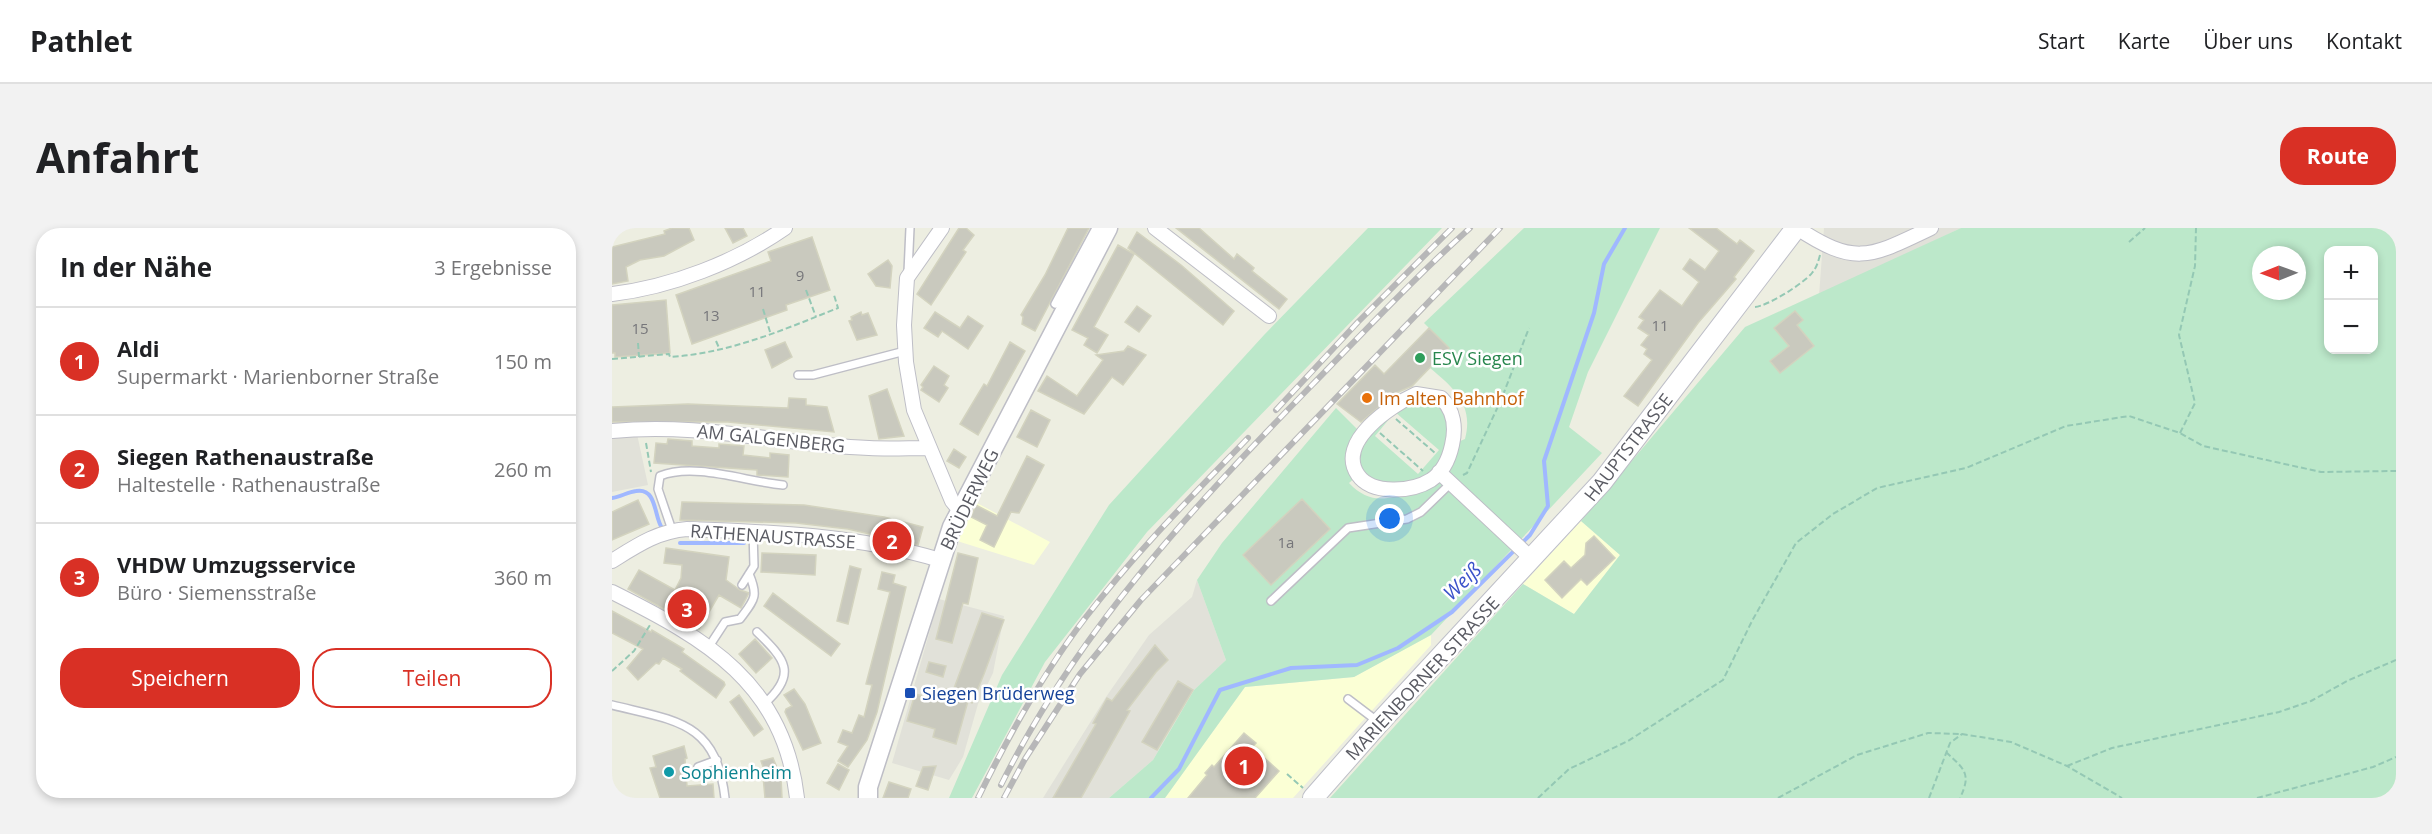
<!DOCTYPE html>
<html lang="de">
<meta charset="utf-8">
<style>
:root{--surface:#fff;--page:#f2f2f2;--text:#202124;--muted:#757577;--line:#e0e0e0;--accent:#d93025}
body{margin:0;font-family:"Open Sans",sans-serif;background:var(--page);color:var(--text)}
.controls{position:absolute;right:18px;top:18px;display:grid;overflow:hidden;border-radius:12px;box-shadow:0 3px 9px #0003}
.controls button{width:54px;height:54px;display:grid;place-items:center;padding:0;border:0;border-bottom:2px solid var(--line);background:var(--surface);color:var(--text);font:30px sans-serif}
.compass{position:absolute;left:1640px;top:18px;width:54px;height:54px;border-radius:50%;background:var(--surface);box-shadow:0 3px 9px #0003;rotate:269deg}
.you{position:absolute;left:778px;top:291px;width:21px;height:21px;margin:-15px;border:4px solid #fff;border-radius:50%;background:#1a73e8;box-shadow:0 0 0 9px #1a73e833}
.badge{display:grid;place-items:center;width:39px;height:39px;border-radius:50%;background:var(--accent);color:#fff;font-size:20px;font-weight:700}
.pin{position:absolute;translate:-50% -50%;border:3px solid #fff;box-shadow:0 2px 6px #0006}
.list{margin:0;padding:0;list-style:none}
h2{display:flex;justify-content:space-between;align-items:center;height:78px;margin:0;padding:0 24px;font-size:26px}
h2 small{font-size:20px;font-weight:400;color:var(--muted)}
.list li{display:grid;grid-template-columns:39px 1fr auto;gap:18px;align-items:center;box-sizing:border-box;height:108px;padding:0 24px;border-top:2px solid var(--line)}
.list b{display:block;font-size:22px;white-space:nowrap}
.list p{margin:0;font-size:20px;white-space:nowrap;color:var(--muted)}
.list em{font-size:20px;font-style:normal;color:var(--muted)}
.actions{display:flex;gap:12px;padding:18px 24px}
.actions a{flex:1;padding:14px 0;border:2px solid var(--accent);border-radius:24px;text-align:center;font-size:21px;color:var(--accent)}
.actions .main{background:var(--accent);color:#fff}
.map{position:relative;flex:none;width:1784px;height:570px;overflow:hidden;border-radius:24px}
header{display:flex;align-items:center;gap:36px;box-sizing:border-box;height:84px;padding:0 30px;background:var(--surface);border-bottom:2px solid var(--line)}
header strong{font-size:28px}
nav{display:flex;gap:33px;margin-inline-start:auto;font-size:21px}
.intro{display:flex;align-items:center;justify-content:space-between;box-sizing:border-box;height:144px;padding:0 36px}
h1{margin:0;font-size:42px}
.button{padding:15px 27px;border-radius:24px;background:var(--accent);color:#fff;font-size:21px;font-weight:700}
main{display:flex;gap:36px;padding:0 36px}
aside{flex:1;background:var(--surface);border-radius:24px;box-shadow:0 3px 9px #0003}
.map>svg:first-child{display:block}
</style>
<header>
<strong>Pathlet</strong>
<nav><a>Start</a><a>Karte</a><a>Über uns</a><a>Kontakt</a></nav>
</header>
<div class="intro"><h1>Anfahrt</h1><a class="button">Route</a></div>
<main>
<aside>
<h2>In der Nähe<small>3 Ergebnisse</small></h2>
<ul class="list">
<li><span class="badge">1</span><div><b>Aldi</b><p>Supermarkt · Marienborner Straße</p></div><em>150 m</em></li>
<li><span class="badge">2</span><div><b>Siegen Rathenaustraße</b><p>Haltestelle · Rathenaustraße</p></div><em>260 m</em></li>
<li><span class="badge">3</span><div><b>VHDW Umzugsservice</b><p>Büro · Siemensstraße</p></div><em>360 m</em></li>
</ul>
<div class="actions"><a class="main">Speichern</a><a>Teilen</a></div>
</aside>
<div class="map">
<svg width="1784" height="570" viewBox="0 0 1784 570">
<rect width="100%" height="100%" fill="#edeee1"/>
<path fill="#fbffd5" d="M365 275 438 314 422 337 345 313Z
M969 293 1008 327 962 386 911 356Z
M819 407V417L681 570H553L633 459 742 449Z"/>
<path fill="#e1e1d9" d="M1212 0H1349L1207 68Z
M25 206 36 257 0 264V209Z
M585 352 614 432 582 462 541 532 497 570H431L494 469 537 407 580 369Z
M327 371 392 388 381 445 366 476 351 529 337 552 280 535Z"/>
<path fill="#bce8ca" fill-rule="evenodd" d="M756 0H830L535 304 433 434 360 570H337L390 447 497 277 652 107Z
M912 0H1048L976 144 957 199 990 225 819 407 742 449 633 459 553 570H497L541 532 582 462 614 432 585 352 610 315 724 180 750 206 795 171 829 170 841 216 853 211C862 177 842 160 818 140L837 120 812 95ZM783 184 827 222 806 246 763 208ZM746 247 798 264C773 273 756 275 737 255Z
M1349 0H1784V570H718L911 356 962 386 1008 327 969 293 1133 99ZM1716 22H1762V122H1716ZM1649 27H1685V63H1649Z"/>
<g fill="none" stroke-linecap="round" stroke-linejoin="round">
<path stroke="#a0b8ff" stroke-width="4" d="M0 270C8 269 16 264 24 263 45 259 42 289 50 300
M68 315H132
M539 570 567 541 608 462 679 440 745 437 786 420 840 384 918 307 936 278 932 233 982 85 992 36 1013 0"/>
</g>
<path fill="#c9c9be" stroke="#d3d3bf" stroke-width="1.5" d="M60 0H77L82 12 52 28 28 32 14 39 16 53 0 56V19L53 6 52 3Z
M113 0H131L135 8 121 15Z
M347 0H354L362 7 351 22 354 24 319 77 305 66Z
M456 0H477L423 103 410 96 411 89 409 87 433 47Z
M564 0H587L622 31 625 26 642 40 640 43 675 71 667 81Z
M1077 0H1104L1125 16 1128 12 1142 23 1122 49 1124 51 1086 95 1026 178 1012 168 1040 132 1032 126 1035 121 1029 117 1037 107 1026 100 1032 92 1027 89 1048 62 1070 78 1087 54 1071 41 1078 31 1093 42 1107 23Z
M525 4 569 37 622 83 611 97 516 20Z
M200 9 218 62 174 77 175 82 80 116 64 67 159 33 156 24Z
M506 17 522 26 482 99 496 107 485 125 472 117 476 110 460 102Z
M276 32 280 38 278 60 264 58 256 46Z
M54 72 58 125 3 129V125H0V77Z
M525 78 539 88 527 104 513 94Z
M1183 83 1191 92 1185 97 1202 118 1168 145 1158 133 1177 118 1162 100Z
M249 84 250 87 256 85 265 107 245 112 237 93 240 92 239 89Z
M323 84 348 100 356 88 371 98 356 121 330 103 326 109 312 100Z
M817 100 837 120 800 158 784 165 749 194 725 176 763 137 772 146Z
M173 114 180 129 160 140 153 122Z
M398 114 413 123 366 207 348 196 372 156 375 158Z
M516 118 534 127 511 157 500 149 472 186 426 163 435 148 465 168 491 132 484 127 512 123Z
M322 138 337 148 332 157 336 160 327 174 309 162 311 159 309 157Z
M275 161 292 208 267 211 257 168Z
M177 170 194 171V177L215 179 222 204 116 194H0V179L76 176 176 180Z
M419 182 438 192 425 219 405 209Z
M56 211 80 213V218L107 220V216L132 218 131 227 158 230V225L177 227 176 249 145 247V242L42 235 44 215 55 216Z
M342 221 354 229 347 240 335 233Z
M415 228 432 237 407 285 399 284 382 319 368 312 375 297 359 289 364 277 385 288Z
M690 271 718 301 659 357 631 327Z
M26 272 37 296 0 312V284Z
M70 274 192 277 272 289 311 299 306 317 236 301 184 295 68 292Z
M982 308 1003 330 975 357 969 351 950 370 933 352 952 333 959 340 973 327 974 315Z
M54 320 117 329 114 352 128 362 137 365 129 380 107 367 87 401 16 361 27 342 63 362 69 350 70 337 52 335Z
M150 325 204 327 203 347 149 344Z
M346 325 366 330 356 376 351 375 340 415 324 411Z
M238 338 249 341 236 396 225 393Z
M270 344 283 347 281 355 294 359 265 484 255 512 236 539 226 533 236 518 226 514 231 502 240 505 247 487 252 489 260 457 254 456 278 364 266 361Z
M161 365 228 416 219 428 152 378Z
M0 383 39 404 40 402 72 421 70 424 112 454 113 457 104 470 68 443 70 441 51 430 47 436 44 435 26 452 15 440 31 421 0 405Z
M370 385 392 392 372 446 360 475 356 473 344 516 321 509 323 501 295 493 303 466 331 473 334 461 341 463Z
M143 411 160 430 144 445 127 426Z
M543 417 556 432 544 444 515 482 518 483 469 570H441L484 496 481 495 495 470 500 473Z
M317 434 334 438 331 449 314 444Z
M566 453 581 462 545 522 530 514Z
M182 461 193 476 209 515 191 522 173 484 174 481 180 478 172 467Z
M127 467 151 501 142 508 118 474Z
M632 505 644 515 640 519 667 543 643 570H576L595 547 593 545 600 537 602 539Z
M72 518 75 530 73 531 75 558 101 556 102 570H48L38 540 44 539 41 528Z
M161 530 169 549 170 570H153L151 548 154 547 149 533Z
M226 536 237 542 227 562 215 555Z
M324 538 316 562 304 558 311 539Z
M277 554 299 561 296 570H271Z"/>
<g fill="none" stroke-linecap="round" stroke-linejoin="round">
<defs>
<path id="service" d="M296 44 298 0
M443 76 484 0
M186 147H201L293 123
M60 302 46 261 48 248C83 234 135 254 171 257
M130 357 142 338 141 303
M659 373 736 300 795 291 809 284 839 255
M145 404C173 431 186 446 152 476
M96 420 113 394 128 391C142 372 147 369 137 346
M736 471 765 493
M0 477C64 493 104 493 113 570
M86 539 105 532"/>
<path id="minor" d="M330 0 295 50 292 97 294 134 302 182 340 273 349 284
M543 0 657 88
M1185 0C1244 39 1258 29 1319 0
M0 66C59 59 124 34 173 0
M804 166 829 170C842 182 844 200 840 217 837 231 831 244 819 252 800 264 760 267 746 247 723 214 780 177 804 166Z
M0 203C91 194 169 217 257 220 277 221 297 220 317 220
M827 244 920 331
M0 333C24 318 46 303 75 301 161 304 245 307 328 332
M0 364C94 411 172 455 185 570"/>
<path id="tertiary" d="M256 570V559L340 299 496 0"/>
<path id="secondary" d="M701 570 767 495 990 254 1184 0"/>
</defs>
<use href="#service" stroke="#bebec6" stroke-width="10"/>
<use href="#minor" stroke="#bebec6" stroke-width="16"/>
<use href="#tertiary" stroke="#bebec6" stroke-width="21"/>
<use href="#secondary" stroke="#bebfc8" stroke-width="22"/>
<path stroke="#94c8b4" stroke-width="2" stroke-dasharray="6 3" stroke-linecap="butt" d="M1517 14 1533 0
M194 62 204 89
M1143 79C1156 78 1192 55 1200 45 1205 39 1206 34 1208 27
M151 81 159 107
M104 113 108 122
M26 115 27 129
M0 131 57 126 58 129C118 125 171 102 226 80L222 67
M784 191 823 225
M768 205 811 243
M1568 205 1583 175 1567 107 1583 38 1584 0
M34 215 39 244
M851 247 855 245 889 172 917 100
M0 443 22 423 38 397
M1334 524C1352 541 1360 545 1348 570
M1455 538 1500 520 1667 484 1699 473 1737 452 1784 432
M675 546 691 560
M926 570 957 541 1016 513 1111 452 1140 393 1184 315 1221 286 1265 260 1354 240 1454 198 1517 188 1568 205 1591 218 1709 244 1784 243
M1166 570 1245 527 1316 505 1350 506 1399 514 1455 538 1510 570
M1317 570 1338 515 1350 506
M1645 570 1761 539 1784 529"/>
<use href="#service" stroke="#fff" stroke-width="7"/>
<use href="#minor" stroke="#fff" stroke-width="14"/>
<use href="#tertiary" stroke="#fff" stroke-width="18"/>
<use href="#secondary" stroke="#fff" stroke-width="20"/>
<defs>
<path id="rail" d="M664 182 746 94 840 0
M389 557C466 402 581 279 700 157 752 104 803 49 858 0
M366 570C397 507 431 445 474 389 523 325 580 268 636 210
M392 570 413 531 468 446 529 372 888 0"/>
</defs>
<use href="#rail" stroke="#b7b7b8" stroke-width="6"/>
<use href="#rail" stroke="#fff" stroke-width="4" stroke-dasharray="11" stroke-linecap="butt"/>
</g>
<circle fill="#2e9e5b" stroke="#fff" stroke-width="2" cx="808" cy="130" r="6"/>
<circle fill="#e8710a" stroke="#fff" stroke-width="2" cx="755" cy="170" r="6"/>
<rect fill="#1a4fb4" stroke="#fff" stroke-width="2" x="292" y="459" width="12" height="12" rx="3"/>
<circle fill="#0f9aa8" stroke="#fff" stroke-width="2" cx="57" cy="544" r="6"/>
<g text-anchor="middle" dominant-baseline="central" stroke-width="5" stroke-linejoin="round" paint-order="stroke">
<g font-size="15" fill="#76767a">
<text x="188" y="47">9</text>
<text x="145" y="63">11</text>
<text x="99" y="87">13</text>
<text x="1048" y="97">11</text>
<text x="28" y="100">15</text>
<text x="674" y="314">1a</text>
</g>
<g font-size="18" fill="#27864d" stroke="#fff" text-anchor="start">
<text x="820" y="130">ESV Siegen</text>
</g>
<g font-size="18" fill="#c56008" stroke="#fff" text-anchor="start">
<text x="767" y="170">Im alten Bahnhof</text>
</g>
<g font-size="18" fill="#5a5b63" stroke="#fff">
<text transform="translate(159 210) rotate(6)">AM GALGENBERG</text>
<text transform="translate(1016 219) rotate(-52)">HAUPTSTRASSE</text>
<text transform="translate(357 271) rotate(-64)">BRÜDERWEG</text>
<text transform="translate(161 308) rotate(4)">RATHENAUSTRASSE</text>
<text transform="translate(810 450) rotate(-47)">MARIENBORNER STRASSE</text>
</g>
<g font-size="18" fill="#164399" stroke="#fff" text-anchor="start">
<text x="310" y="465">Siegen Brüderweg</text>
</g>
<g font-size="18" fill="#0d838f" stroke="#fff" text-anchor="start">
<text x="69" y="544">Sophienheim</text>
</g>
<g font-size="20" font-style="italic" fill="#3b53ca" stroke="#fff">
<text transform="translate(850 353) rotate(-44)">Weiß</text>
</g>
</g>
</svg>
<div class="controls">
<button>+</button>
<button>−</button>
</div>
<svg class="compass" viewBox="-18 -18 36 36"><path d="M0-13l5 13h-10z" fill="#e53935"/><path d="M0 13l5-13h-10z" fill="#757577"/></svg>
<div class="you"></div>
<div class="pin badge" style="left:632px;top:538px">1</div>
<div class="pin badge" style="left:280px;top:313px">2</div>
<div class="pin badge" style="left:75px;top:381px">3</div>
</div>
</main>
